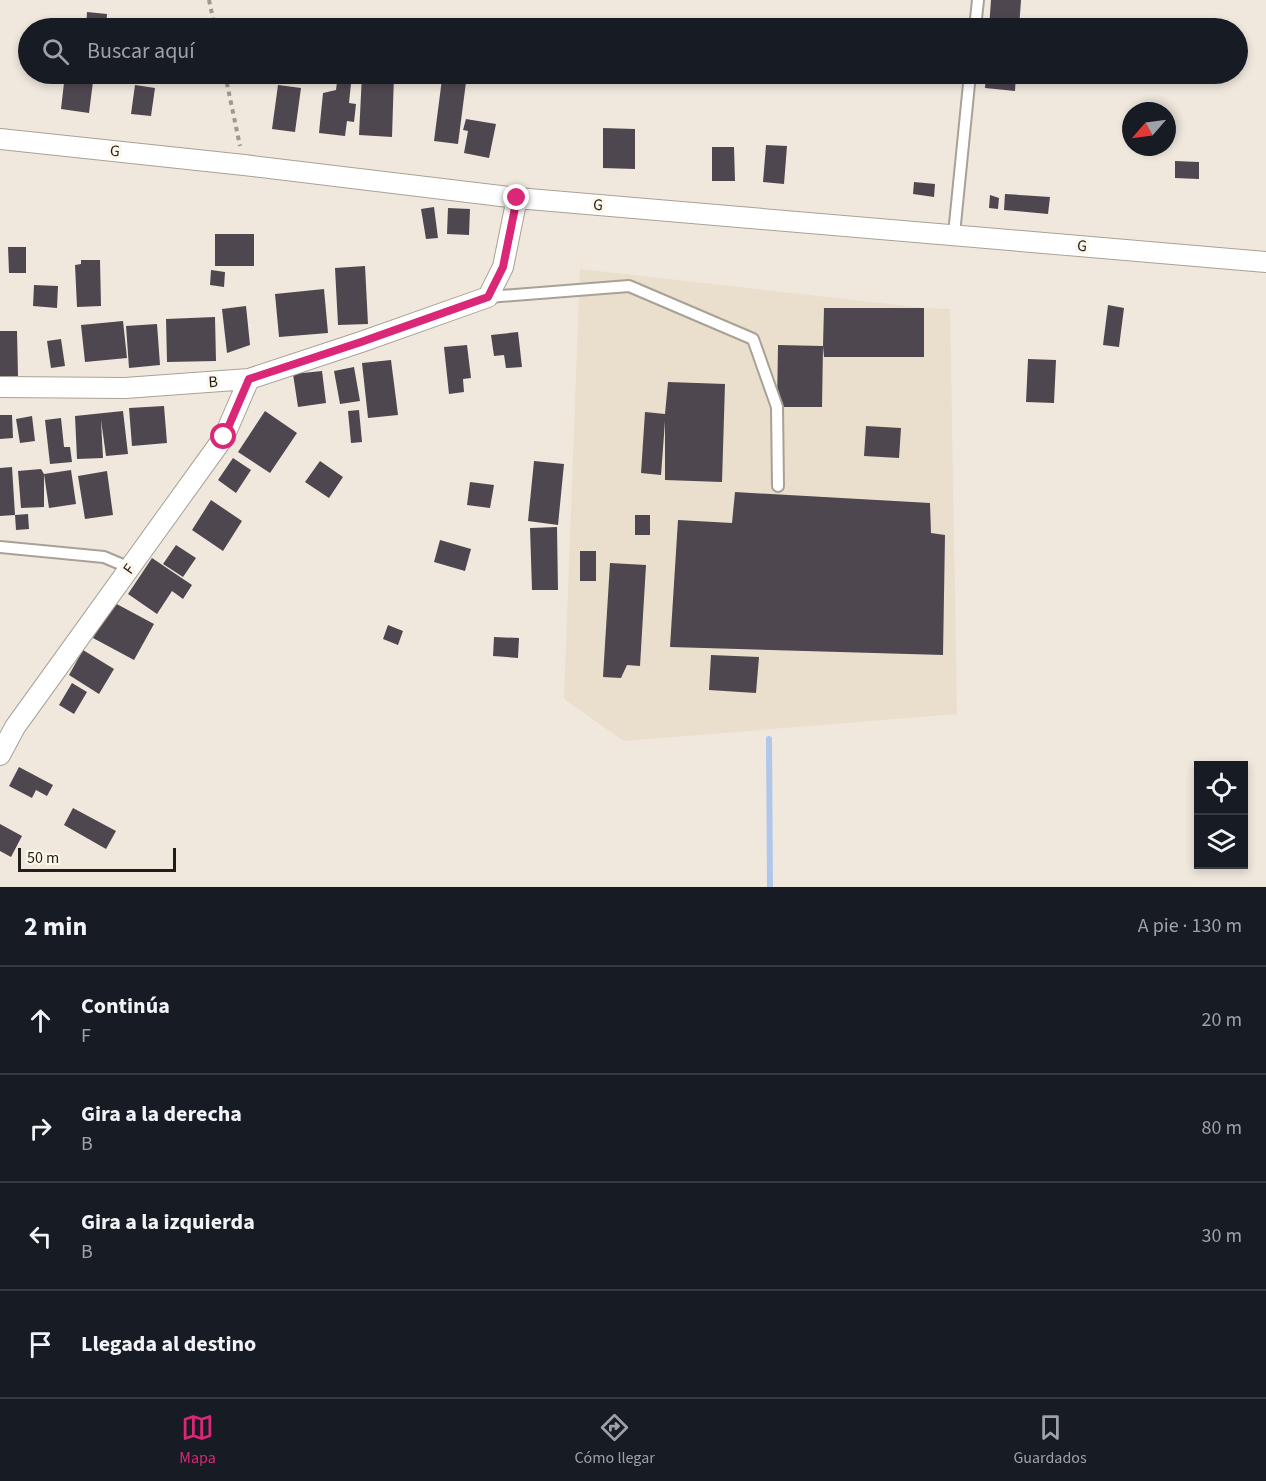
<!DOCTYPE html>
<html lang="es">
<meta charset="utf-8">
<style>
:root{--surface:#171b24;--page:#20242c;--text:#f1f3f6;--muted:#9ea1a6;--line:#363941;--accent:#db2777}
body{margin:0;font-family:"Source Sans 3",sans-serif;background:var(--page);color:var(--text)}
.controls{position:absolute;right:18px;bottom:18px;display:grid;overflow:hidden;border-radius:0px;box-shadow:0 3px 9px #0003}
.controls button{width:54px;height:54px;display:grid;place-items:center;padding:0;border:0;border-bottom:2px solid var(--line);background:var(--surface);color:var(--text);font:30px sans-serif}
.compass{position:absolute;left:1122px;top:102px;width:54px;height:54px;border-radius:50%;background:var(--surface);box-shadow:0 3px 9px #0003;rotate:242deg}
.scale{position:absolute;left:18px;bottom:15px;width:158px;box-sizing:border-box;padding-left:6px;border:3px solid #211f1b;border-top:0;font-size:16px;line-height:21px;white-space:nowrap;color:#211f1b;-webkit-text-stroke:4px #fdf6ea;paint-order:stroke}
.stop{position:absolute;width:18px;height:18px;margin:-14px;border:4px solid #db2777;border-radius:50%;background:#fff}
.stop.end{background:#db2777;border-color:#fff;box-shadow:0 2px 6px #0008}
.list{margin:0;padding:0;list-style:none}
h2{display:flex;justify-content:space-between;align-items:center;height:78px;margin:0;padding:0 24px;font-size:26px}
h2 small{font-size:20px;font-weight:400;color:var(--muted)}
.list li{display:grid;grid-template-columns:39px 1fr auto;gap:18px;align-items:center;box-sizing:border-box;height:108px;padding:0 24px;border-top:2px solid var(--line)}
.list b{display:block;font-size:22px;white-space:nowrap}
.list p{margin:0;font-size:20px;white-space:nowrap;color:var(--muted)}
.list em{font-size:20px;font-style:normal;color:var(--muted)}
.icon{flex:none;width:33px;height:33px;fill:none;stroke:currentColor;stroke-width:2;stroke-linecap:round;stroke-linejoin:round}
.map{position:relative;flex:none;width:1266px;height:887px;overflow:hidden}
.search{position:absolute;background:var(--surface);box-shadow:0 3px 9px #0003;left:18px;right:18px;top:18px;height:66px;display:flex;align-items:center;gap:15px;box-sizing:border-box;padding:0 21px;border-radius:33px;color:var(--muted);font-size:22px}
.sheet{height:510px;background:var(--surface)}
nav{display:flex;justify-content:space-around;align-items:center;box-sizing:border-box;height:84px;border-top:2px solid var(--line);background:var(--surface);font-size:16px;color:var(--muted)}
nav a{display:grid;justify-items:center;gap:3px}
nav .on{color:var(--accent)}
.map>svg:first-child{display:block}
</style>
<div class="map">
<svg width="1266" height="887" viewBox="0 0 1266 887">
<rect width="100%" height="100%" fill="#f0e8dd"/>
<path fill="#eadecc" d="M580 269 924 308 950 309 957 714 624 741 564 699Z"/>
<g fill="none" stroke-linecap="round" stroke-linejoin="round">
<path stroke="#b0c7eb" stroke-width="6" d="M769 739 770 887"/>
</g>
<path fill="#4f4750" d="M991 0H1021L1019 28H989Z
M87 12 107 14 106 28H86Z
M65 74H94L89 113 61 109Z
M338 74H352L349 103 356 104 354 122 347 121 345 136 319 133 323 93 336 90Z
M362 74H394L392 137 359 135Z
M759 74H783V84L758 83Z
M986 74H1016L1015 91 985 88Z
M442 79 466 82 458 144 434 141Z
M135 85 155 88 151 116 131 114Z
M278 85 301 88 295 132 272 129Z
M466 119 496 124 489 158 464 153 468 131 463 130Z
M603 128 635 129V169L603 168Z
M766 145 787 146 784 184 763 182Z
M712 147H734L735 181H712Z
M1175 161 1199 162V179L1175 178Z
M914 182 935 184 934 197 913 194Z
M1005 194 1050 197 1048 214 1004 210Z
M990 195 999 198 998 209 989 208Z
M434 207 438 238 426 239 421 209Z
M448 208 470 209 469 235 447 234Z
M215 234H254V266H215Z
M8 247H26V273H9Z
M81 260H100L101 306 77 307 75 265 81 264Z
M365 266 368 324 338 325 335 268Z
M211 270 225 272 224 287 210 285Z
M34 285 58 286 57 308 33 306Z
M324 289 328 333 279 337 275 294Z
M1108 305 1124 308 1119 347 1103 345Z
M246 306 250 345 227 353 222 309Z
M824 308H924V357H824L823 346 822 407H777L778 345 823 346Z
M215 317 216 361 167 362 166 319Z
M123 321 127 358 85 362 81 325Z
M157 324 160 365 129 368 126 326Z
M0 331H17L18 376H0Z
M518 332 522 367 506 368 504 355 494 356 491 335Z
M61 339 65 366 51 368 47 341Z
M467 345 471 378 463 379 464 392 449 394 444 347Z
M1028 359 1056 360 1054 403 1026 402Z
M391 360 398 415 368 418 362 363Z
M354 367 360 401 340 404 334 371Z
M322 371 326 403 298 407 293 374Z
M668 382 725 384 722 482 665 480V421L661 475 641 473 645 412 665 414Z
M164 406 167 443 132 446 129 408Z
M359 410 362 442 351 443 348 411Z
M123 411 128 454 106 456 101 420 103 458 77 459 75 416Z
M265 411 297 433 270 473 238 452Z
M0 415H12L13 438 0 439Z
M32 416 35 441 20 443 16 419Z
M61 418 64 447H70L72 462 50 464 45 420Z
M866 426 901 428 899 458 864 456Z
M233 458 251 470 236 493 218 480Z
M320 461 343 477 329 498 305 482Z
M534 461 564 464 558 525 528 521Z
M12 467 15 515 0 516V468Z
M41 469 44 474V507L21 508 18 471Z
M71 470 76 504 49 508 44 474Z
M107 471 113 515 85 519 78 476Z
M470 482 494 485 490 508 467 505Z
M735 492 930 503 931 533 945 535 943 655 670 647 678 520 732 523Z
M211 500 242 521 223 551 192 530Z
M28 514 29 529 16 530 15 515Z
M635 515H650V535H635Z
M557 527 558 590H532L530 528Z
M440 540 471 549 465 571 434 562Z
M176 545 196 558 183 577 163 564Z
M580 551H596V581H580Z
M152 558 192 585 183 599 172 591 157 614 128 594Z
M610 563 646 565 640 666 627 665 621 678 603 677Z
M113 602 154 624 134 660 93 638Z
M388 625 403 631 398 645 383 639Z
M494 637 519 638 518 658 493 656Z
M83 650 114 669 99 694 69 675Z
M711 655 759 657 756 693 709 690Z
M72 683 87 692 74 714 59 705Z
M19 767 53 785 47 796 36 790 32 798 9 786Z
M73 808 116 831 106 849 64 825Z
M0 824 22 836 11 857 0 851Z"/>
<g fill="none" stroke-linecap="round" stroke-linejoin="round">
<defs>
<path id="service" d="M975 28 978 0
M954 234 970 74
M488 297 629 286 753 339 777 407 778 486
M0 547 104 557 130 568"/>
<path id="minor" d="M0 139 244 165 517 198 1266 262
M0 387 125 388 249 379 361 342 488 297 503 267 517 198
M0 755 15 727 224 437 249 379"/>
</defs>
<use href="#service" stroke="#a8a196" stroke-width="14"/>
<use href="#minor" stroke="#a8a196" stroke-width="22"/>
<path stroke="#9d9890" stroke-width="4" stroke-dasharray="4.5 4.5" stroke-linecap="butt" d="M209 0 215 28
M225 74 240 146"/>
<use href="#service" stroke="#fff" stroke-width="10"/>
<use href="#minor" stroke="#fff" stroke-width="20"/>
</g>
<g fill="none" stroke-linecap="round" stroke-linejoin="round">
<path stroke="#db2777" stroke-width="8" d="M224 437 249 379 361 342 488 297 503 267 517 198"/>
</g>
<g text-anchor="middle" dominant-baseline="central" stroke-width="6" stroke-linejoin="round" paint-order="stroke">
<g font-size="16" fill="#211f1b" stroke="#fdf6ea">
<text transform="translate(115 151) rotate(6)">G</text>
<text transform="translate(598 205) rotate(5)">G</text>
<text transform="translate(1082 246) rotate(5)">G</text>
<text transform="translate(213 382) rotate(-4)">B</text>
<text transform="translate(129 569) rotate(-54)">F</text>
</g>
</g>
</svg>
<div class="controls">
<button><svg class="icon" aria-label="locate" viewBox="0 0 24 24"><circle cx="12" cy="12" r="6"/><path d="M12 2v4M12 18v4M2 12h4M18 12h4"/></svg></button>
<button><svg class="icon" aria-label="layers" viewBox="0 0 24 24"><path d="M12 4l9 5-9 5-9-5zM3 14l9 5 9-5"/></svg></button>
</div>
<svg class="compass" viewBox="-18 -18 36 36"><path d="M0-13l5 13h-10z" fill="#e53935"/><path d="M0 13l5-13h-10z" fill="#9ea1a6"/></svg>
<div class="scale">50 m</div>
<div class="stop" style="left:224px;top:437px"></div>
<div class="stop end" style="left:517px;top:198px"></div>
<div class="search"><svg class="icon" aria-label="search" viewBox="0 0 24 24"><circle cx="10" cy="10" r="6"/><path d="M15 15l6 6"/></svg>Buscar aquí</div>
</div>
<section class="sheet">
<h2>2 min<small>A pie · 130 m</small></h2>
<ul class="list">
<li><svg class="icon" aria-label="ahead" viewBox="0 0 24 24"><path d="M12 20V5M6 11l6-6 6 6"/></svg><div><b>Continúa</b><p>F</p></div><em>20 m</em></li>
<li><svg class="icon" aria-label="right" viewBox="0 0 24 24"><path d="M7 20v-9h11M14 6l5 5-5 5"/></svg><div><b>Gira a la derecha</b><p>B</p></div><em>80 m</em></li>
<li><svg class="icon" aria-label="left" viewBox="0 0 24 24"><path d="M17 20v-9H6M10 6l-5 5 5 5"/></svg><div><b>Gira a la izquierda</b><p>B</p></div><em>30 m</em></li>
<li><svg class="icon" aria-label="arrive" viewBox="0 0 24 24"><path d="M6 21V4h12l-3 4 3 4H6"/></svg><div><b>Llegada al destino</b></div></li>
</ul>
</section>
<nav>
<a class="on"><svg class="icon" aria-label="map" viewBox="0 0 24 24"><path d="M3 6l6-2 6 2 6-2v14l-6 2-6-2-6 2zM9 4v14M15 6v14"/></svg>Mapa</a>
<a><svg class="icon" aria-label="directions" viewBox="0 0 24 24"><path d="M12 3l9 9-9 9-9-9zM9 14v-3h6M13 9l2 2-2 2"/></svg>Cómo llegar</a>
<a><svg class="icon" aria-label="saved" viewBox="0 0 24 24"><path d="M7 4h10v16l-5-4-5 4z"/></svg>Guardados</a>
</nav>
